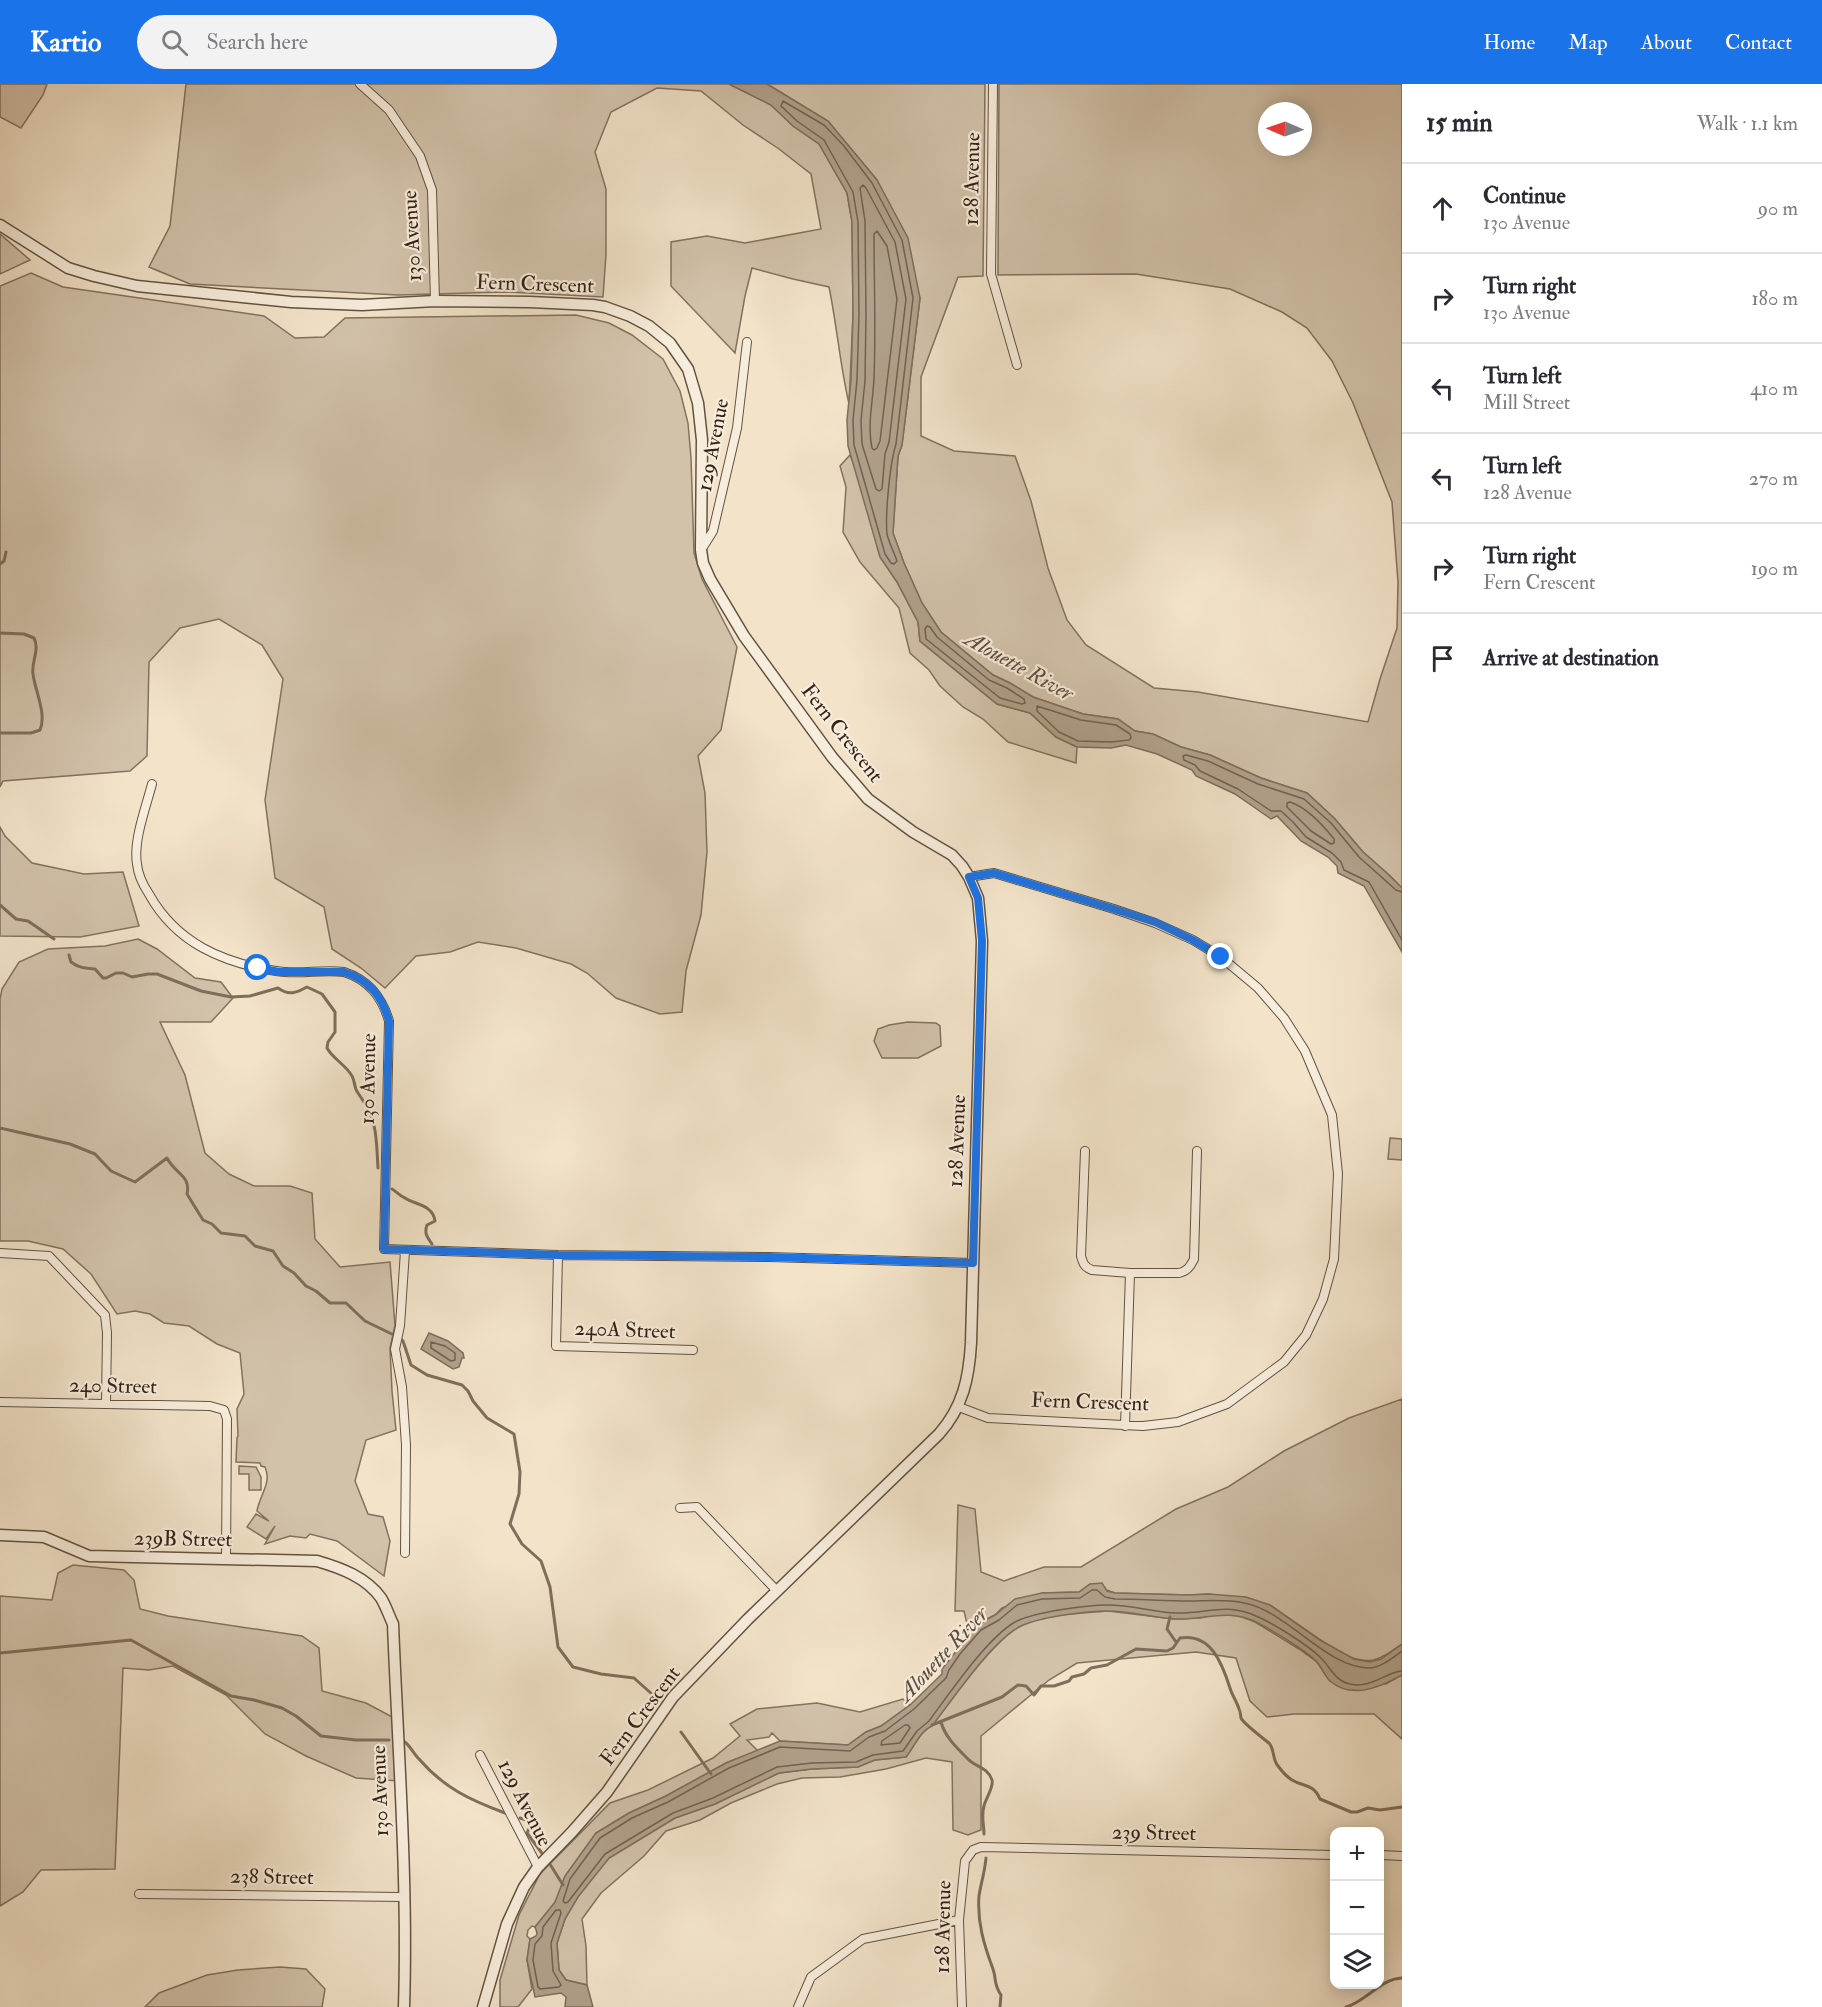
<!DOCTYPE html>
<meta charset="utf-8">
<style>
:root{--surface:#fff;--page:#f2f2f3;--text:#2b2b33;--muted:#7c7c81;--line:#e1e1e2;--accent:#1a73e8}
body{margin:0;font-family:"IM FELL Double Pica",serif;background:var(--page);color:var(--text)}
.controls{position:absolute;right:18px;bottom:18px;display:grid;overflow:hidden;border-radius:12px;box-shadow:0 3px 15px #0003}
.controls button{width:54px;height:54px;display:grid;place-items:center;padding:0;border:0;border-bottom:2px solid var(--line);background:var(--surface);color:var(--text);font:30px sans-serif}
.compass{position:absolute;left:1258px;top:18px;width:54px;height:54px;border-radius:50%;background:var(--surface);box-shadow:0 3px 15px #0003;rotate:272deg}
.stop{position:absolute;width:18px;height:18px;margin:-14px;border:4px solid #1a73e8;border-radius:50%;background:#fff}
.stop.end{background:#1a73e8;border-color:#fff;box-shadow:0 2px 6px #0008}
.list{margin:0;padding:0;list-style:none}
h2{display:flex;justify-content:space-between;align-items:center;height:78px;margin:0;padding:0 24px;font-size:26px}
h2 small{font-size:20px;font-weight:400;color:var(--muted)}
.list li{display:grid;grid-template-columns:39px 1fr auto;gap:18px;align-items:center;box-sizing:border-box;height:90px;padding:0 24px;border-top:2px solid var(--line)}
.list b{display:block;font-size:22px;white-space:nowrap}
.list p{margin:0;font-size:20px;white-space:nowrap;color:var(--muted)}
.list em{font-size:20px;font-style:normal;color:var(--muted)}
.icon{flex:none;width:33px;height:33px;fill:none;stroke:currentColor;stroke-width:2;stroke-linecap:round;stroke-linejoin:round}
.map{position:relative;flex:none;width:1402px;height:1923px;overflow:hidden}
header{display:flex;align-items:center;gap:36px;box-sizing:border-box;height:84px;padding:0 30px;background:var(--accent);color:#fff}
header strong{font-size:28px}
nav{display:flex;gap:33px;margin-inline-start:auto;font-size:21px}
.search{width:420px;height:54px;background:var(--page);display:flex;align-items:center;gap:15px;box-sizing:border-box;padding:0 21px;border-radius:33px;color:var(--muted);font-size:22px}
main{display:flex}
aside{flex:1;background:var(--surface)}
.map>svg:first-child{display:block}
</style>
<header>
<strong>Kartio</strong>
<div class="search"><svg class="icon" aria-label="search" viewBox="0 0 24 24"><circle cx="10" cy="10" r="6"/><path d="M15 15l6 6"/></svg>Search here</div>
<nav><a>Home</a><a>Map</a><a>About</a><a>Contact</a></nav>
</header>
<main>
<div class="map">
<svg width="1402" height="1923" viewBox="0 0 1402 1923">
<rect width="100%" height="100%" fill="#f2e3c9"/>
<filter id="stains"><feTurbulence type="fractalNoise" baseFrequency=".00333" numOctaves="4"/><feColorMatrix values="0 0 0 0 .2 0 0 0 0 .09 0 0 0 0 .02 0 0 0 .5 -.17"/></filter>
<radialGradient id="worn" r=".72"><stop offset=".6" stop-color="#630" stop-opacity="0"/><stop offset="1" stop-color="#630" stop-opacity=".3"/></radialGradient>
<path fill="#d2c2aa" stroke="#82725f" stroke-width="1.5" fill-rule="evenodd" d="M0 0H47L43 11 21 44 0 33Z
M186 0H729L771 21 793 42 819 60 847 109 852 138 853 230 849 320C840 281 837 242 829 203L793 195 752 184 745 212 735 269 671 202V158L707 152 745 159 821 145 811 90 779 65 743 41 701 7 657 4 611 28 595 68 606 105V170L603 213 506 208 398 211 190 200 149 183 170 142Z
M767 0H985L983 192 958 193 921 293V352L954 367 1015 372 1031 417 1048 484 1067 536 1086 561 1154 604 1198 608 1368 638 1380 595 1397 544 1398 498 1392 418 1353 319 1332 277 1307 244 1282 228 1230 205 1136 190 998 191 999 0H1402V804L1388 790 1363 768 1335 735 1307 709 1261 694 1210 671 1181 663 1153 650 1135 647 1118 635 1083 630 1033 613 1010 599 993 591 941 548 922 519 904 479 893 449 898 372 902 361 920 214 877 96 828 37ZM1267 27H1303V63H1267Z
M0 150 30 176 0 190Z
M31 189 63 203 264 232 295 254 324 253 345 234 576 231 609 239 632 251 663 275 680 307 688 339 691 374 694 469 702 495 737 563 721 646 698 672 705 709 707 768 701 831 686 887 682 928 660 930 616 914 587 889 571 880 516 864 478 858 450 868 416 872 385 904 361 884 332 865 324 823 275 794 265 716 283 595 262 561 219 535 180 544 149 578 147 672 130 687 3 697 0 703V202Z
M850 371 858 391 880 473 897 498 918 538 920 557 997 620 1030 629 1056 653 1077 663 1076 679 1008 658 983 635 963 623 940 602 929 586 910 569 899 524 860 478 843 448 846 403 840 382Z
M0 743 5 752 32 779 84 790 123 788 139 842 80 853 0 852Z
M138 855 157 865 195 894 221 898 233 914 211 938H160L185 991 205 1069 229 1090 254 1102H290L312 1109 315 1155 340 1183 390 1178 395 1241 390 1264 392 1307 396 1346 366 1356 355 1397 368 1430 383 1433 390 1457 384 1492 337 1457 310 1450 306 1454 290 1452 265 1460 275 1442 266 1455 247 1443 256 1430 269 1437 257 1427C260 1410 272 1399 265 1383L261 1382 260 1379 236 1378 237 1354 238 1352 237 1325 244 1310 240 1269 217 1260 189 1242 164 1239 150 1230 135 1227 117 1230 91 1190 63 1165 28 1157H0V915L2 905 19 878 48 865 105 862Z
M908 938 936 939 940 942 941 962 918 974H882L874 957 878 945 889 941Z
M1390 1054 1402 1055V1076L1388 1075Z
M1402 1315V1560C1378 1577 1370 1582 1341 1570L1270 1521 1209 1510 1188 1511 1115 1509 1090 1500 1079 1508 1042 1509 1002 1524 995 1531 968 1544 964 1527H955L958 1421 975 1425 981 1488 1004 1497 1044 1483H1081L1176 1425 1228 1403 1284 1367 1349 1334Z
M239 1382 256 1383 261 1393V1406H249V1390H239Z
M73 1481 124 1486 134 1496 140 1525 168 1532 302 1552 319 1564 322 1607 366 1619 396 1635 399 1697 356 1694 306 1672 265 1650 226 1611 173 1582 149 1586 123 1584 115 1785 41 1786 23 1808 0 1822V1512L52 1516 58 1489Z
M1108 1527 1174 1535 1201 1534 1216 1530 1237 1531 1255 1538 1299 1565 1317 1578 1330 1597 1386 1600 1402 1591V1655L1374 1630H1294L1267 1633 1250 1617 1236 1574 1196 1568 1077 1579 1049 1596 981 1652V1746L968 1751 953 1746 952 1678 926 1674 886 1685 840 1693 802 1694 777 1700 731 1719 700 1736 666 1747 644 1772 601 1809 582 1835 586 1862 587 1901 566 1896 559 1886 557 1859 565 1835 578 1812 609 1774 675 1734 715 1720 779 1689 812 1685 858 1683 874 1676 906 1673C914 1663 920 1647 932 1642 953 1614 989 1562 1017 1544 1042 1529 1079 1530 1108 1527Z
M903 1615 910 1621 881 1642 866 1648 848 1661 780 1657 772 1649 769 1653 747 1656 758 1667 726 1679 666 1712 629 1729 596 1749 565 1792 556 1818 535 1843 532 1842 528 1846 527 1852 530 1855 527 1876 532 1905 518 1923H500V1896L519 1831 540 1790 610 1719 648 1706 713 1674 740 1652 730 1640 757 1625 817 1619 860 1628Z
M280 1883 306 1885 325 1905 322 1923H145L159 1909 207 1891 238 1886Z"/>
<path fill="#b1a18b" stroke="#7f6e5b" stroke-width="1.5" d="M729 0H767L828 37 877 96 908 154 920 214 902 361 898 372 893 449 904 479 922 519 941 548 993 591 1010 599 1033 613 1083 630 1118 635 1135 647 1153 650 1181 663 1210 671 1261 694 1307 709 1335 735 1363 768 1388 790 1402 804V868L1364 802 1338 789 1337 782 1328 773 1301 757 1277 732 1271 735 1235 710 1196 692 1192 686 1157 670 1126 661 1111 664 1077 663 1056 653 1030 629 997 620 920 557 918 538 897 498 880 473 848 362 847 336 851 296 853 230 852 138 847 109 819 60 793 42 771 21Z
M429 1249 448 1257 463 1269 464 1274H462L459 1283 453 1285 421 1265Z
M1102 1499 1107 1507 1115 1509 1188 1511 1209 1510 1246 1513 1270 1521 1320 1556 1354 1575 1370 1578 1381 1575 1402 1560V1591C1381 1603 1352 1616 1330 1597 1325 1592 1322 1584 1317 1578 1305 1566 1272 1546 1256 1538 1227 1524 1206 1536 1176 1535 1153 1534 1131 1527 1108 1527 1086 1527 1038 1533 1019 1543 992 1557 952 1616 932 1642 920 1647 914 1663 906 1673L875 1676 858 1683 812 1685 779 1689 715 1720 675 1734 609 1774 578 1813 565 1835 557 1859 559 1886 566 1896 587 1901 593 1923H565L566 1913 561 1909 535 1913 527 1876 530 1855 536 1852 537 1849 535 1843 555 1818 565 1792 596 1749 629 1729 666 1712 726 1679 780 1657 848 1661 866 1648 881 1642 910 1621 942 1590V1585L977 1541 995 1531 1015 1515 1042 1509 1079 1508 1090 1500Z"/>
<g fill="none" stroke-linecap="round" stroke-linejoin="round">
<path stroke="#726150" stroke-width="1.5" d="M783 17 824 41 844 62 872 99 902 156 913 214 896 360C890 379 885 430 887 450 889 459 894 468 897 477L894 480 891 479 885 470 854 361 853 336 857 296 859 230 858 138 853 108 824 56 797 37 781 22Z
M863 101 866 104 895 158 906 215 889 358 885 370 882 405 879 407 876 405 862 360 861 336 865 297 866 230 865 137 860 104Z
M877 147 887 162 897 215 880 357 877 364 874 366 872 364C867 341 873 318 874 294 876 246 874 198 874 150Z
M927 542 930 543 937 553 989 596 1007 604 1024 615 1025 619 1022 620 1000 614 926 555 925 545Z
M1037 622 1081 636 1116 641 1130 650 1131 654 1129 656 1111 658 1078 657 1059 648 1037 627Z
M1290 718C1308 724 1323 741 1334 755V759L1331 760 1311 747 1287 723V719Z
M1402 808 1396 806 1359 773 1331 739 1304 715 1258 700 1208 677 1186 671 1183 672 1184 676 1195 681 1200 687 1238 705 1271 727H1281L1293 738 1306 753 1332 769 1341 778 1344 786 1369 798 1402 856
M431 1258 445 1262 455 1269V1276L451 1277 431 1264Z
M1402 1567C1392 1574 1382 1583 1370 1584 1327 1585 1288 1527 1244 1519 1226 1515 1207 1517 1189 1517 1164 1517 1140 1515 1115 1515L1105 1513 1097 1506H1092L1080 1514 1042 1515 1017 1521 999 1536 981 1546 960 1570 949 1586 946 1594 914 1625 885 1647 869 1653 850 1667 780 1663 729 1684 668 1718 632 1734 600 1754 570 1795 563 1817 565 1819 568 1818 605 1770 673 1729 713 1714 777 1683 812 1679 856 1678 873 1671 903 1667 917 1647 929 1637C949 1610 987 1554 1015 1538 1034 1528 1086 1521 1108 1521 1131 1521 1154 1528 1176 1529 1207 1530 1225 1518 1256 1532 1273 1539 1308 1561 1321 1574 1331 1584 1335 1597 1350 1600 1371 1605 1386 1588 1402 1587
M905 1641H908L910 1644 900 1659 881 1661 882 1657Z
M556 1826H560L561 1829 551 1859 553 1887 561 1901 559 1903 540 1905 538 1903 533 1876 535 1860 542 1852 543 1843Z"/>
<path stroke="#7f6e5b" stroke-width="3" d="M0 480 4 477 6 468
M0 549 24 550 34 554C40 566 31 578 33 590 35 607 47 630 40 646L31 649H0
M0 821 16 835 28 837 54 855
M69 871 71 878C79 884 85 884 95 885L103 894H106L116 889H123L132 893 148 890H157L201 907 231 913 250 912 278 904C289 912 296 909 307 903L322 910 335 928V948L328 958 327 964C333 975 346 981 352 992 355 997 354 1004 358 1009 378 1037 376 1052 378 1084
M0 1044 70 1060 95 1070 111 1087 135 1098 167 1074C175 1090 191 1091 187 1110L203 1136 212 1140 221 1149 245 1152 255 1162 273 1167 283 1182 294 1189 306 1202 316 1207 330 1219H346L365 1237 400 1254 403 1257 411 1281 427 1291 462 1301 468 1307 473 1317 487 1334 514 1350 520 1388 519 1410 510 1440 522 1460 541 1477 550 1503 558 1563 573 1583 601 1590 634 1594 653 1611
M392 1105C397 1108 400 1112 405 1114 416 1121 433 1121 435 1137L427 1141C424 1149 427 1153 432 1160
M1170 1533 1167 1545 1176 1558
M0 1569 131 1556 231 1612 254 1616 282 1624 296 1632 321 1652 356 1656H389
M941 1638C945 1653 957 1664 968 1675 975 1683 988 1683 992 1696 994 1703 986 1714 984 1722 981 1732 984 1741 984 1750
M932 1641 1002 1613 1018 1601 1026 1602 1034 1611 1041 1602H1054L1069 1597 1072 1593 1084 1590 1091 1584 1107 1581 1136 1565 1167 1567 1173 1564 1180 1554C1211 1549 1222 1579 1230 1604 1232 1611 1237 1618 1239 1625 1240 1626 1241 1634 1241 1634 1244 1640 1264 1655 1269 1659 1275 1666 1272 1675 1278 1682 1281 1686 1287 1693 1292 1696 1303 1703 1313 1699 1320 1715L1351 1728H1357L1368 1724 1380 1726 1402 1723
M681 1648 711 1690
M405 1658C410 1662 414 1670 419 1675 444 1704 470 1716 505 1729
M520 1734 529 1737 530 1743 527 1749 544 1772
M986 1774C985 1787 981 1799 979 1812 977 1838 984 1861 993 1885 997 1897 993 1899 1001 1911L1000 1923
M548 1777 563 1801
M1346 1923C1367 1917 1380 1895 1402 1894"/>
<defs>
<path id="minor" d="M360 0 389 26 420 72 432 106 435 217
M993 0 991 190 1017 281
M701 466 713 447 737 344 747 258
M152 700C146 723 133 757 137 780 138 791 143 801 149 810 176 859 223 879 276 887 299 891 322 885 344 888 369 896 382 913 389 937L384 1165 558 1171 769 1173 973 1179
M1085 1067 1081 1172C1083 1179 1084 1183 1092 1186L1130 1189 1125 1342
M405 1167 400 1242 395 1265 402 1303 406 1361 405 1469
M0 1169 49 1172 105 1231 107 1249 106 1320
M558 1171 556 1262 693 1266
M1130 1189H1179C1187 1187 1190 1183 1194 1175L1197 1067
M0 1318 210 1322 224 1326 227 1335 226 1475
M959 1323 988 1334 1143 1342 1178 1338 1227 1320 1284 1278 1306 1251 1323 1215 1334 1175 1338 1090 1332 1031 1305 967 1284 934 1258 904 1221 873 1193 856 1155 839 1114 825 994 789 969 793
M680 1424 697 1423 777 1507
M480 1671 538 1783
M1380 1771 1402 1772
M139 1810 404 1813
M798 1923 811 1893 863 1855 959 1836
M962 1923 959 1836 965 1777 973 1766 981 1763 1334 1771"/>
<path id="tertiary" d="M0 141 68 184 94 192 137 202 291 218 362 221 435 217 530 218 593 221 605 223 630 232 649 242 670 259 688 285 698 319 702 356 701 466 703 479 710 495 744 552 832 673 868 715 913 748 952 771 962 782 969 793 978 814 982 857 971 1259C969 1294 963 1323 939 1350L748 1535 673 1613 607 1708 572 1748 538 1783 524 1803 507 1840 483 1923
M0 1451 44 1453 89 1472 317 1477C341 1484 366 1493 381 1514 386 1522 389 1532 393 1540 398 1667 408 1796 404 1923"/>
</defs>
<use href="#minor" stroke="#635241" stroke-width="10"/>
<use href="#tertiary" stroke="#635241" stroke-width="13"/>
<use href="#minor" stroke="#f7eddc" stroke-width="8"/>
<use href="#tertiary" stroke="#f7eddc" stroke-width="10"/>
</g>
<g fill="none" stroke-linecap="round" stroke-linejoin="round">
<path stroke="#1a73e8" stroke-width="8" d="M258 884 279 888H344C369 896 382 912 389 937L384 1165 558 1171 769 1173 973 1179 982 857 978 814 969 793 994 789 1114 825 1155 838 1193 856 1221 873"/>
</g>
<g text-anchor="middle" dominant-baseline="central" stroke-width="4.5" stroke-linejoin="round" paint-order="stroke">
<g font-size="21" fill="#332114" stroke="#f7eddc">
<text transform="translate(972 95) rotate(-89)">128 Avenue</text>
<text transform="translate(412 152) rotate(-93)">130 Avenue</text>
<text transform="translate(535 200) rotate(2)">Fern Crescent</text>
<text transform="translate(713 361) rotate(-79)">129 Avenue</text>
<text transform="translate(842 649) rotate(52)">Fern Crescent</text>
<text transform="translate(368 995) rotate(-89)">130 Avenue</text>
<text transform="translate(957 1057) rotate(-88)">128 Avenue</text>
<text transform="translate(625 1246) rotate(2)">240A Street</text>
<text transform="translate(113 1302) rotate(1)">240 Street</text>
<text transform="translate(1090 1318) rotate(2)">Fern Crescent</text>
<text transform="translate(183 1455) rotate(1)">239B Street</text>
<text transform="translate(640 1632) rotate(-53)">Fern Crescent</text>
<text transform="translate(380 1707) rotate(-92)">130 Avenue</text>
<text transform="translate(525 1719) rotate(63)">129 Avenue</text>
<text transform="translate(1154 1749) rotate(1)">239 Street</text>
<text transform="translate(272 1793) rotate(1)">238 Street</text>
<text transform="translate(943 1843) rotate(-89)">128 Avenue</text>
</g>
<g font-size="22" font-style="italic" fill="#5f4e3e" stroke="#f7eddc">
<text transform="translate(1019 582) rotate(29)">Alouette River</text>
<text transform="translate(943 1570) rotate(-47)">Alouette River</text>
</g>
</g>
<rect width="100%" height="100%" filter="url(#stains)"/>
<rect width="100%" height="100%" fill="url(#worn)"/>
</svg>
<div class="controls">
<button>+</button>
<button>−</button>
<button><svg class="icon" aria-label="layers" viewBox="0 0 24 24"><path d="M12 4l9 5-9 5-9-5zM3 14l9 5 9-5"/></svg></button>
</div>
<svg class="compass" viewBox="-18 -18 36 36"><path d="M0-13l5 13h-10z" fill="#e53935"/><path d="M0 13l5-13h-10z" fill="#7c7c81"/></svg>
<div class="stop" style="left:258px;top:884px"></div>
<div class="stop end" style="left:1221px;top:873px"></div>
</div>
<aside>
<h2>15 min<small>Walk · 1.1 km</small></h2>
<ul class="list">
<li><svg class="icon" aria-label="ahead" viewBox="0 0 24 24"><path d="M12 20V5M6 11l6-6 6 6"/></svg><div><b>Continue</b><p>130 Avenue</p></div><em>90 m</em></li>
<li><svg class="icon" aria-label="right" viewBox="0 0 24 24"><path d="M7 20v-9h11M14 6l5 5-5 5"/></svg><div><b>Turn right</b><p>130 Avenue</p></div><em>180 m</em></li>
<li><svg class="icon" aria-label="left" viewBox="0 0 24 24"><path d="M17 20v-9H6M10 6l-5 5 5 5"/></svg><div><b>Turn left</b><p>Mill Street</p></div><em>410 m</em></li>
<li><svg class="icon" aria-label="left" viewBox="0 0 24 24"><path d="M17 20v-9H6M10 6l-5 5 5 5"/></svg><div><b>Turn left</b><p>128 Avenue</p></div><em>270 m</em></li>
<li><svg class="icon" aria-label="right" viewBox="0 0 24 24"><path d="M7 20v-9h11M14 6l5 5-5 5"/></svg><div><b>Turn right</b><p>Fern Crescent</p></div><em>190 m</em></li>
<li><svg class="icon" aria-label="arrive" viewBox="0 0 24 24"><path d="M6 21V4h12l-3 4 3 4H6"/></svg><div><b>Arrive at destination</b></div></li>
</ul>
</aside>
</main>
